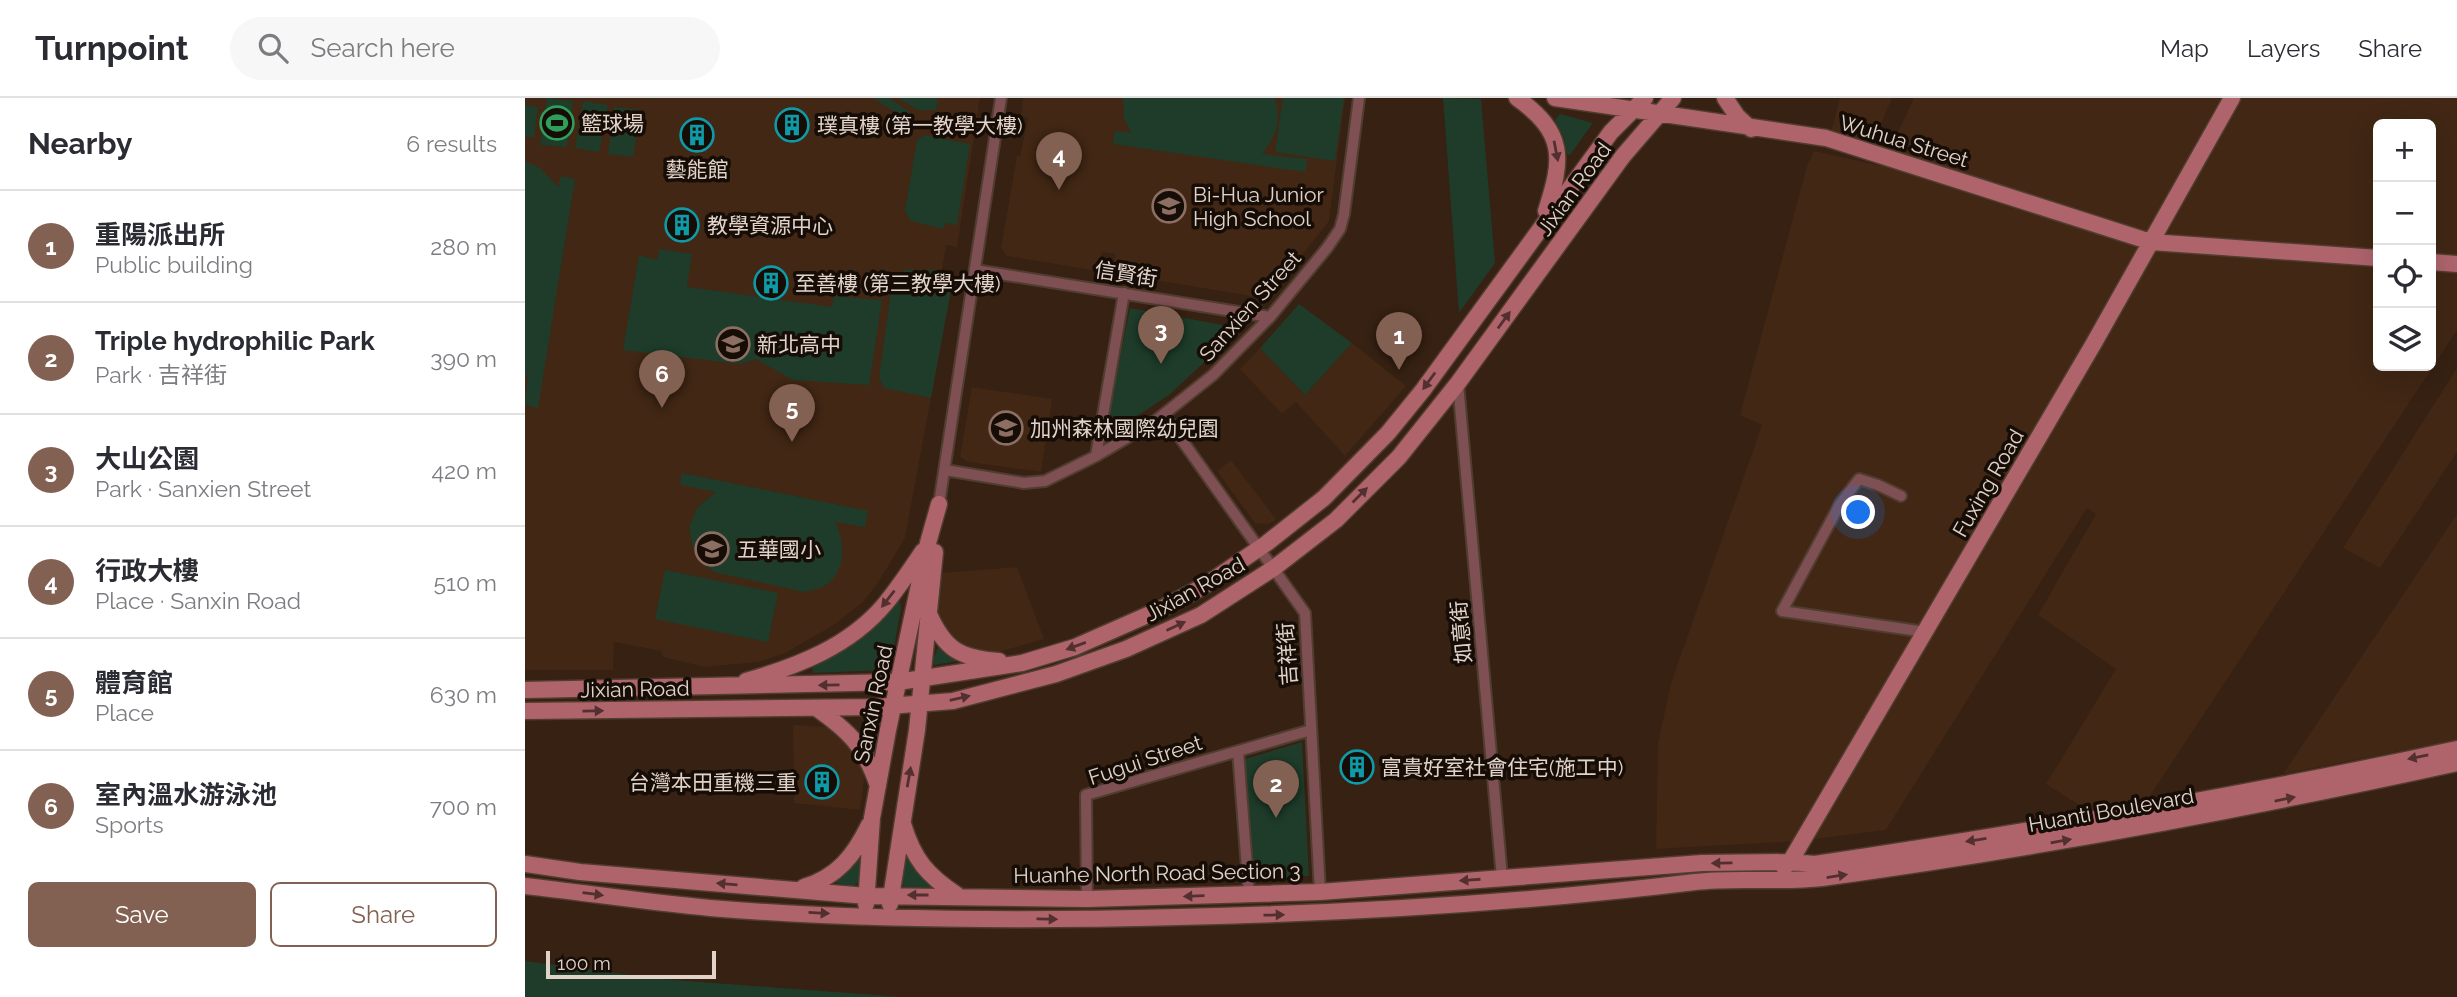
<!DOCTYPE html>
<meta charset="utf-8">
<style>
:root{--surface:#fff;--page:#f7f7f7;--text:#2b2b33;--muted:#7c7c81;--line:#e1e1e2;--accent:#836152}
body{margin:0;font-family:Raleway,"Noto Sans TC",sans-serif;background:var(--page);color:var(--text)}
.controls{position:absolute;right:21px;top:21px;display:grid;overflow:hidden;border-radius:10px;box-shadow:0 7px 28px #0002}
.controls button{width:63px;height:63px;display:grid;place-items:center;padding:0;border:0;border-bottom:2px solid var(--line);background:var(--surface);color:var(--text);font:35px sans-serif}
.scale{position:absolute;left:21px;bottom:18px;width:170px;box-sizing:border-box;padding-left:7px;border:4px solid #e1d3ca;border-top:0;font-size:19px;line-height:24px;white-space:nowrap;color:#e1d3ca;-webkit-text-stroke:5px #160d07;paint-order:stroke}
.you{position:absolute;left:1334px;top:415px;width:24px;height:24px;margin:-18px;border:5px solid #fff;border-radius:50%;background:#1a73e8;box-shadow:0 0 0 10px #1a73e833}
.badge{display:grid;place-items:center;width:46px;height:46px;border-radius:50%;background:var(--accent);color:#fff;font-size:23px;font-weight:700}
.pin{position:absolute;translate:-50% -58px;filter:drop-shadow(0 2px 4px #0008)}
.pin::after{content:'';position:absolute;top:37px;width:24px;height:21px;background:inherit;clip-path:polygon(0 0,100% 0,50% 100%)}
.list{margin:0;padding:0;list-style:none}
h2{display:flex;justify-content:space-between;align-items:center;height:91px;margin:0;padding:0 28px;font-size:30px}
h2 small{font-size:23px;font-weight:400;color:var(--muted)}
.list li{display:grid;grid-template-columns:46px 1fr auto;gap:21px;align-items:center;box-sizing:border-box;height:112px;padding:0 28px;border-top:2px solid var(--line)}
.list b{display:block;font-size:26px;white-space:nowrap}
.list p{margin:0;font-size:23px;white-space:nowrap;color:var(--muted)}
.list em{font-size:23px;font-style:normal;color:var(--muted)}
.actions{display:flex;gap:14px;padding:21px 28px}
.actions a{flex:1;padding:16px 0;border:2px solid var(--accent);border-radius:10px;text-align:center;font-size:24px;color:var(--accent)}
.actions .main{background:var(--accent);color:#fff}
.icon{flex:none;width:38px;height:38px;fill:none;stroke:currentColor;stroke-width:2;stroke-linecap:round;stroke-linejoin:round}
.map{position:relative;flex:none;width:1932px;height:899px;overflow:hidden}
header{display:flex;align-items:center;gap:42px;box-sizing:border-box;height:98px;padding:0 35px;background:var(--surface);border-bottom:2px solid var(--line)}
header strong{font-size:33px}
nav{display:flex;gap:38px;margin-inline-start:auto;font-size:24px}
.search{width:490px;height:63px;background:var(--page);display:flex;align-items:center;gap:18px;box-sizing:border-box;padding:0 24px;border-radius:38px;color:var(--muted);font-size:26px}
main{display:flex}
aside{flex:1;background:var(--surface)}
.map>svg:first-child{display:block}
</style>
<header>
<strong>Turnpoint</strong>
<div class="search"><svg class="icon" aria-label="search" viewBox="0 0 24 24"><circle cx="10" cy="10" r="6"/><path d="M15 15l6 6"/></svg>Search here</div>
<nav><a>Map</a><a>Layers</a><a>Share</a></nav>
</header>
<main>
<aside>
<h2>Nearby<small>6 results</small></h2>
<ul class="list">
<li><span class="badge">1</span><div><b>重陽派出所</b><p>Public building</p></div><em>280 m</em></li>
<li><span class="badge">2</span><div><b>Triple hydrophilic Park</b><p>Park · 吉祥街</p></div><em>390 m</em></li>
<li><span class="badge">3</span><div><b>大山公園</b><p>Park · Sanxien Street</p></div><em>420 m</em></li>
<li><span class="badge">4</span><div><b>行政大樓</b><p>Place · Sanxin Road</p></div><em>510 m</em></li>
<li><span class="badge">5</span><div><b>體育館</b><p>Place</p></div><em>630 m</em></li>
<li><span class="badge">6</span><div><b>室內溫水游泳池</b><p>Sports</p></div><em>700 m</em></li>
</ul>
<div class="actions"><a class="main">Save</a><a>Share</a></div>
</aside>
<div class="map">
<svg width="1932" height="899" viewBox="0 0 1932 899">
<rect width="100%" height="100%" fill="#362112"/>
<path fill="#412714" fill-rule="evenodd" d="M0 0H455L432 149 421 147 414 190 426 192 380 440 353 485 337 505 309 527 260 555 234 564 179 569 138 559 136 553 89 544 88 572H0Z
M498 0H820L804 123 748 194H739L732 199 587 175 590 156 577 154 573 173 482 158 476 150 492 58H495L503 20 496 17Z
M1315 0H1367L1346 49 1306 34Z
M1389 0H1932V232L1623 701 1564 713 1521 686 1591 571 1513 517 1571 416 1562 410 1361 732 1274 743 1131 751 1133 645 1146 585 1237 327 1215 317 1282 68 1289 53 1357 68ZM1853 26H1906V268H1853Z
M827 245 881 288 820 358 771 304 757 316 715 271 735 250 780 297Z
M1932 270V354L1855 470 1818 450Z
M447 289 527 301 516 374 443 364 435 359Z
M706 362 751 421 748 424 742 426 730 425 692 373Z
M1932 416V642L1758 676Z
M492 469 519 541 477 553 459 555 446 554 421 535 413 519 417 475Z
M268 627 305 629 319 637 340 674 335 712 269 705Z"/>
<path fill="#1e3c29" d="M22 0 48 3 42 49 15 47Z
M348 0H364L386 15 381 21Z
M373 0H411L413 2 411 12H393Z
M598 0H750C757 22 751 39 737 56L782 61 780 74 588 46 590 33 606 35 599 20Z
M758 0H819L810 63 750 54Z
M918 0 956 1 970 165 934 215Z
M58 3 83 7 74 54 50 50Z
M0 7 13 9 9 39H0Z
M89 9 116 12 108 59 83 56Z
M1035 16 1068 25 1045 57 1042 56 1039 40 1030 22Z
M399 37 445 46 432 127 420 125 418 131 386 123 380 113 392 42Z
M0 63 15 70 33 89 36 78 50 81 13 310 0 307 3 277 0 279Z
M134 151 167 156 162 189 307 209 309 198 357 202 344 287 268 282 231 261 215 266 98 252 114 157 132 162Z
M379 172H418L414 190 426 192 406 300 359 290 354 280 368 179Z
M774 206 827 245 780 297 735 250Z
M605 210 709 229 712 234 644 297 579 340Z
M157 375 343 413 340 429 310 424C320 443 322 472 301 487 295 491 286 492 279 494L189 474 181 468 168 449 164 430 172 410 191 394 155 387Z
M140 472 253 495 243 544 130 521Z
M367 504H375L376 510 366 566 361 572 288 575 287 568 325 547Z
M413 549 424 559 433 563 409 567 408 563Z
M325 634 353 636 349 662Z
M777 644 784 778 727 783 717 662Z
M380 754 407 789H379L374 783Z
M337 757 334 784 328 788 306 784Z
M0 863 136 881 378 899H0Z"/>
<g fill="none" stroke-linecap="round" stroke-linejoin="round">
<defs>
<path id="street" d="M450 172 745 219
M933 285 977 780
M639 317 780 515 795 794
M571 358 599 195
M420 372 499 385 520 383 571 358 629 324 688 277 745 219 802 150 815 131 819 116 834 0
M1376 398 1353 387 1334 381 1315 406 1257 513 1400 534
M414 406 476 0
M713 653 724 796
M562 801 561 697 786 632"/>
<path id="secondary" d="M992 0C1041 35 1038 61 1021 113
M1030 0 1301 40 1626 144 1853 160
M1200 0 1212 18 1226 31
M1906 164 1932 166
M404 516C420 552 435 560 474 563
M221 583C273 568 325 548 360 506 374 489 386 471 398 453
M0 592 373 584 497 565 550 549 634 512 679 488 742 445 799 400 863 335 898 292 1086 34 1120 0
M291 610C324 633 340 649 353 688
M0 613 351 609 428 603 531 576 601 551 676 517 749 470 811 422 874 359 933 285 1098 58 1148 0
M378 726C389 762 402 777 432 797
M0 766 55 774 342 798 562 801 795 794 1177 765 1265 764 1290 766C1505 734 1719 697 1932 651
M1259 769 1265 764 1569 245 1707 0
M0 788C61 795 123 804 185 810 340 823 498 823 654 819 826 815 999 805 1170 784 1212 779 1255 785 1297 780 1510 751 1722 711 1932 665
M279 789C312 779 329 758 344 727
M341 806 347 720 363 632 403 445 414 406
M365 806 392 632 410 454"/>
</defs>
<use href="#street" stroke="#513d2f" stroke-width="14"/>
<use href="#secondary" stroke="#513d2f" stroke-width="19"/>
<use href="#street" stroke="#7e4f53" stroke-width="10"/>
<use href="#secondary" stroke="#af646c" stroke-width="16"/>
</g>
<defs><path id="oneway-solid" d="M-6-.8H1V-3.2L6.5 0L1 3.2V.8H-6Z" transform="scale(1.75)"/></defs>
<g fill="#53302f">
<use href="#oneway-solid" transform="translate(1031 53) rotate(79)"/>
<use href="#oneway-solid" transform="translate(979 222) rotate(-54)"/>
<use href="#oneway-solid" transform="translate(904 283) rotate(126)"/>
<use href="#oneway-solid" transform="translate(835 397) rotate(-45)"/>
<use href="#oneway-solid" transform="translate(363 501) rotate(128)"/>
<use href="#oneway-solid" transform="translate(651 528) rotate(-25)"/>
<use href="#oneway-solid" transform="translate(551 548) rotate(160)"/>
<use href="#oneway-solid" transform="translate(304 587) rotate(179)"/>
<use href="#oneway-solid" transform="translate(435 600) rotate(-13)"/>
<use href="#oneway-solid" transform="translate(68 613) rotate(-1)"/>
<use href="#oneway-solid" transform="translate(1893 659) rotate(168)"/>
<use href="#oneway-solid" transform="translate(384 679) rotate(-80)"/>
<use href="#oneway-solid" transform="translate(1760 701) rotate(-11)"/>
<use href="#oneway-solid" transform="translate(1451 742) rotate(171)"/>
<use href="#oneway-solid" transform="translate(1536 743) rotate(-10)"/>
<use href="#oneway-solid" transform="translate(1197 765) rotate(179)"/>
<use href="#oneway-solid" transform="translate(1312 778) rotate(-9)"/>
<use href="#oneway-solid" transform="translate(945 782) rotate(176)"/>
<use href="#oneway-solid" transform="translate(202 786) rotate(-175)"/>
<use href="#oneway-solid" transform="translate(68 796) rotate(7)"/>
<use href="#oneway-solid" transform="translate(393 797) rotate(-180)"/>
<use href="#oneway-solid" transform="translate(669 798) rotate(178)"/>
<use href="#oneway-solid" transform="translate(294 815) rotate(3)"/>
<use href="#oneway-solid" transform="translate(749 817) rotate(-1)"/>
<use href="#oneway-solid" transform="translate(522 821) rotate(1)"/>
</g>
<defs>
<symbol id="stadium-ring" viewBox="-11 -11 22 22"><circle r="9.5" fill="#160d07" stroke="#2e9e5b" stroke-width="1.5"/><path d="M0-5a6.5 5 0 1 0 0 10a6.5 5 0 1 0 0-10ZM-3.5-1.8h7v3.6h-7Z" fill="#2e9e5b"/></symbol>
<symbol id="building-ring" viewBox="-11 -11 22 22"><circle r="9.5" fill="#160d07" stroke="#0f9aa8" stroke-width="1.5"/><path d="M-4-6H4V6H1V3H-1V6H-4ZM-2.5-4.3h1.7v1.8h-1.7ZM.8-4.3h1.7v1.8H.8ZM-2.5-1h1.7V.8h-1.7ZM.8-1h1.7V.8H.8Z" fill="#0f9aa8"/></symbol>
<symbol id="school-ring" viewBox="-11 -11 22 22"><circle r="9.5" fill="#160d07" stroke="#8d6e63" stroke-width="1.5"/><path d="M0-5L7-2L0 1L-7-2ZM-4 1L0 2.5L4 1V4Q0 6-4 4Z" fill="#8d6e63"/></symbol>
</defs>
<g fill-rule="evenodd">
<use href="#stadium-ring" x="13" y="6" width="38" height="38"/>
<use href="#building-ring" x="248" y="8" width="38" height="38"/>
<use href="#building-ring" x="153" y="18" width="38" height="38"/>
<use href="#school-ring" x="625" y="89" width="38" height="38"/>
<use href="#building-ring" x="138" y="108" width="38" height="38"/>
<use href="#building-ring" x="227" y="166" width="38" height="38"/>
<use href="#school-ring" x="189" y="227" width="38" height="38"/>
<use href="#school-ring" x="462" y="311" width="38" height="38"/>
<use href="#school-ring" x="168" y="432" width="38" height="38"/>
<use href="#building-ring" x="813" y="650" width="38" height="38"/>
<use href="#building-ring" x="278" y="665" width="38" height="38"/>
</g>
<g text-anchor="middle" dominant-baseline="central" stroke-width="7" stroke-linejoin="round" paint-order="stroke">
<g font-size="21" fill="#e1d3ca" stroke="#160d07" text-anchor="start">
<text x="56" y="25">籃球場</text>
<text x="292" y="27">璞真樓 (第一教學大樓)</text>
<text x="172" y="71" text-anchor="middle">藝能館</text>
<text x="668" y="96">Bi-Hua Junior<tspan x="668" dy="24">High School</tspan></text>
<text x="182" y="127">教學資源中心</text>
<text x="270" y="185">至善樓 (第三教學大樓)</text>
<text x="232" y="246">新北高中</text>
<text x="505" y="330">加州森林國際幼兒園</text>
<text x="212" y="451">五華國小</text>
<text x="856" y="669">富貴好室社會住宅(施工中)</text>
<text x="272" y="684" text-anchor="end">台灣本田重機三重</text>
</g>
<g font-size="21" fill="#e1d3ca" stroke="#160d07">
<text transform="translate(1379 43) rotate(17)">Wuhua Street</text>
<text transform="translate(1049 91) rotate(-54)">Jixian Road</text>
<text transform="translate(601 176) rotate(9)">信賢街</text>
<text transform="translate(725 208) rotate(-48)">Sanxien Street</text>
<text transform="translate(1463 385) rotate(-60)">Fuxing Road</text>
<text transform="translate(670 491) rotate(-29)">Jixian Road</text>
<text transform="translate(936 534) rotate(-95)">如意街</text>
<text transform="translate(762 556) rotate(-94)">吉祥街</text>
<text transform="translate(110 591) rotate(-1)">Jixian Road</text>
<text transform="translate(348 606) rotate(-78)">Sanxin Road</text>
<text transform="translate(620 662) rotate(-18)">Fugui Street</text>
<text transform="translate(1586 712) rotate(-10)">Huanti Boulevard</text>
<text transform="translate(632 775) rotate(-1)">Huanhe North Road Section 3</text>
</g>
</g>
</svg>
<div class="controls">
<button>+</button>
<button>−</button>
<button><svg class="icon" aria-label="locate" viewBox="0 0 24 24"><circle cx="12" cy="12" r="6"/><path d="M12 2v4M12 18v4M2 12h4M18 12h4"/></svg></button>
<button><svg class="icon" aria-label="layers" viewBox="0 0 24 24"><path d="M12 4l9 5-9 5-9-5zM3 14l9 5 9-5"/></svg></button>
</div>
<div class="scale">100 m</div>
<div class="you"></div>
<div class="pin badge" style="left:874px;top:272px">1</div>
<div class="pin badge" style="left:751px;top:720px">2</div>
<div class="pin badge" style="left:636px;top:266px">3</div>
<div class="pin badge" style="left:534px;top:92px">4</div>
<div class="pin badge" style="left:267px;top:344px">5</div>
<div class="pin badge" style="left:137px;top:310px">6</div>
</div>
</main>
